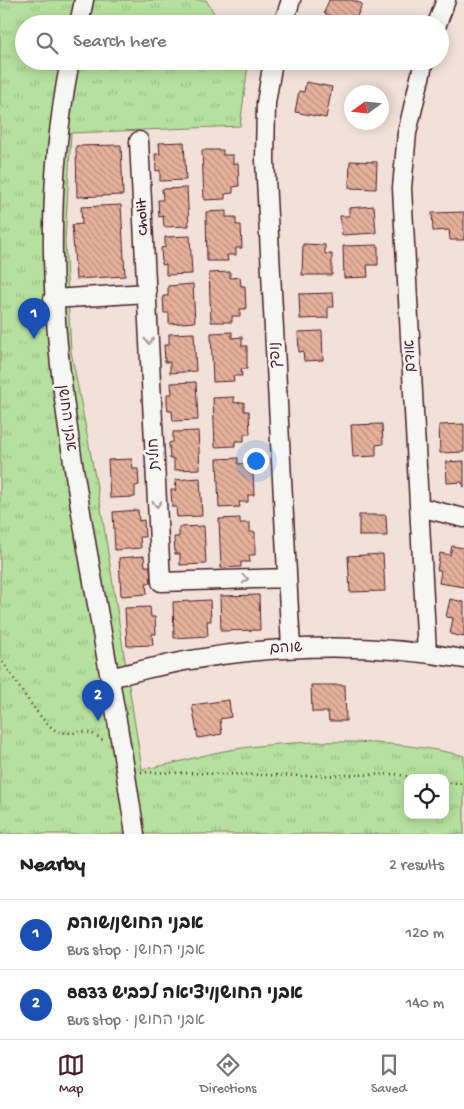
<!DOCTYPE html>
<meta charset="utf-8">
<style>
:root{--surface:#fff;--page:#f2f2f2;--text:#222;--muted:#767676;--line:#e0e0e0;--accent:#4a1f2b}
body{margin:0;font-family:"Gochi Hand","Playpen Sans Hebrew",sans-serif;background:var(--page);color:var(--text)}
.controls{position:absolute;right:15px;bottom:15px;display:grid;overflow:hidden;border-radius:10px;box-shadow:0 2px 12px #0003}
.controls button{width:45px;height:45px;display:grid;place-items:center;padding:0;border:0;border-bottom:1px solid var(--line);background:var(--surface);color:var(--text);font:25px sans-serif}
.compass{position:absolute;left:344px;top:85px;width:45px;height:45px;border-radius:50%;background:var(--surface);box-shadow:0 2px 12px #0003;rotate:255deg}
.you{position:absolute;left:255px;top:460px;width:18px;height:18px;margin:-12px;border:4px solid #fff;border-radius:50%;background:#1a73e8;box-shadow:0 0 0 8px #1a73e833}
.badge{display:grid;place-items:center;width:32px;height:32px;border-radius:50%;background:var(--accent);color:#fff;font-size:16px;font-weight:700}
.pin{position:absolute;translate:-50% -41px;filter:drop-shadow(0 1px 2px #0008)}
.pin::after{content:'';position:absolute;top:26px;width:18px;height:15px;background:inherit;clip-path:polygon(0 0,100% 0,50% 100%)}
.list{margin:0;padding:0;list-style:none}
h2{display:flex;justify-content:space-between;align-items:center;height:65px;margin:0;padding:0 20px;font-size:21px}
h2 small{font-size:16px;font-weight:400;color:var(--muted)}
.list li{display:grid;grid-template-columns:32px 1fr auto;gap:15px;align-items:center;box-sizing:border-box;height:70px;padding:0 20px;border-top:1px solid var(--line)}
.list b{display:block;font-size:19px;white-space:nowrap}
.list p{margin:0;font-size:16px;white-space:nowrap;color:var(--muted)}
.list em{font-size:16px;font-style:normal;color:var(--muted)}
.icon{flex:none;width:28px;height:28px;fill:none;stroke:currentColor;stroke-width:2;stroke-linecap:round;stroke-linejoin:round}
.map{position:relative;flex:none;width:464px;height:834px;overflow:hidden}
.search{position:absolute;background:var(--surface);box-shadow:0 2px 12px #0003;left:15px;right:15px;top:15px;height:55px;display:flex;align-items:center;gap:12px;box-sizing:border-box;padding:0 18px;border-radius:28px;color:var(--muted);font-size:19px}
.sheet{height:205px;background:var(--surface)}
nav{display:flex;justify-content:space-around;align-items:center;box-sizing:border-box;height:70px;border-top:1px solid var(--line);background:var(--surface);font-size:14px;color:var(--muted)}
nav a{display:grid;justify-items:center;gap:2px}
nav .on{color:var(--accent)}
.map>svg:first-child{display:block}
</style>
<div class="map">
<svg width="464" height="834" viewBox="0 0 464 834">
<defs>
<pattern id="grass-tufts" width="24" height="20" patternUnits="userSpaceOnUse" patternTransform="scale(1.25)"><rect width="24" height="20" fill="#b5e09d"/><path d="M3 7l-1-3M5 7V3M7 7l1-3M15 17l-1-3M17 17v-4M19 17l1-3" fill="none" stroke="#9dc087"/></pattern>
<pattern id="building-back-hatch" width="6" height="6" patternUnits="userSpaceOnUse" patternTransform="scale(1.25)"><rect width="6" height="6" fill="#e6b19b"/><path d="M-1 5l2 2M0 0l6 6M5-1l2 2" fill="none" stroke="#bc8f7f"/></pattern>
</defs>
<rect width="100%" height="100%" fill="#f1e1d8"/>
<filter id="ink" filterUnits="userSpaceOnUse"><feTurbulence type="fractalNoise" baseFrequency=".02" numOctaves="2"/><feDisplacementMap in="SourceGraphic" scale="10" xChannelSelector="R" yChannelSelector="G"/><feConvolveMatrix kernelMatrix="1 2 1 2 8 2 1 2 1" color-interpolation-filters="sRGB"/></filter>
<g filter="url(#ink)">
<path fill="url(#grass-tufts)" stroke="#808064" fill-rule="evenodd" d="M0 0H206L221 24H24V61H245L248 65 240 126 71 133 65 242 71 351 101 508 142 769C169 766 197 756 224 751 294 738 395 738 464 756V834H0ZM408 778H445V815H408Z"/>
<path fill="url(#building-back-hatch)" stroke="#4a1f2b" d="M329 0H352L362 4 354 24H326L330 16 324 13Z
M306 82 332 87 326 118 295 112 299 91 304 92Z
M184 142 186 180 160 181V170L156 171 155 154H160L159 143Z
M121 145 123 195 77 197 76 146Z
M202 150H223V155H233V164L238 163 239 186 233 187V193L225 194V199L204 200Z
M350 161 377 162 376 189 349 188Z
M187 188 189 226 164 227 163 216 159 217 158 200H163L162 189Z
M121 205 125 276 76 279 72 225 82 224 81 207Z
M374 206 376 233 342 235 340 216H349V208Z
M226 211V217H236V225H241L242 248H236V255H227L228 261H207L206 212Z
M464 212V240H450L449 230 433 231 432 213Z
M190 236 192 274 166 275V264L162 265 161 248 165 247V237Z
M303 244 325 245V254H332V275H302Z
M378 245V265H367L368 277 344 278 343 246Z
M230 272V278L240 277 241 286H245L246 309H240V316H232V322H211L209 273Z
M193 284 195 322 169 324V313H164L163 296H168V286Z
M333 293 334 307H328V318L300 319 299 294Z
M322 331 323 360 304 361 303 351 299 352 298 332Z
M232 332V338L242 337V346H247V369H241L242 376H233L234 381 213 382 211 333Z
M194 333 196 371 170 373V362H165L164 345H169V334Z
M196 382 198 420 173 421 172 411H168L167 403V394H172L171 383Z
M234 397V403L244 402V411H249L250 434H244V441H235V446L215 447 213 398Z
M382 424 383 444 376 445V456L353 457 351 425Z
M464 424V452L440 453 439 425Z
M198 431 200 469 174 470V459H170L169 443 173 442V432Z
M238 458V464L248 463V472H253L254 495H248V502H239L240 507 219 508 217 459Z
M132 459 133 469H138L139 485 135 486V497L110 498 108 460Z
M464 461V487L462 482 447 483 446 462Z
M200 478 202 516 177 517 176 507H172L171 490H176L175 480Z
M138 510 139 521 144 520 145 537H140L141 548 115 550 113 512Z
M359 515H386L387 536H359Z
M240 518V523H250V532H255V555H249L250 562H241V567L221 568 219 519Z
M204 526 206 564 180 565V554H175L174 537H179V527Z
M452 546 464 548V587L439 583 441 571 437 570 440 553 450 555Z
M383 554 385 591 350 592 348 556Z
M144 556 145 566H150L151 583H146L147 594 121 596 119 558Z
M259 595 260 630 221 631 220 596Z
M450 599 464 602V637L450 634 453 618 446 617Z
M210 600 211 621H207L208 636 174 638 173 602Z
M150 607 151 617H155L156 634H152L153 645 127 646 125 608Z
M311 685H345L346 721H329L328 712H312Z
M229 700 231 717 220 719 222 734 198 738 192 705Z"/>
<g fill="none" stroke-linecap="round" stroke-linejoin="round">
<defs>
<path id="minor" d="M79 24 84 0
M283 24 291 0
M437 24 446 0
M70 61C36 234 58 377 87 548 104 643 121 738 135 834
M273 61 266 103 265 160 291 648
M424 61 407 133 402 188 427 653
M139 141 161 582 287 578
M53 299 147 293
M419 507 464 518
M110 678C225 647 346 638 464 659"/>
</defs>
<use href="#minor" stroke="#4a1f2b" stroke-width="21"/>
<path stroke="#4a1f2b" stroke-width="2.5" stroke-dasharray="1 4" stroke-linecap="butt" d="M0 658C12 674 43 729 60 732 82 736 82 725 104 741
M141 772 304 776 394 774 417 778
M445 782 464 784"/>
<use href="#minor" stroke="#f6f6f2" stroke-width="18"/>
</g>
<defs><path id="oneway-chevron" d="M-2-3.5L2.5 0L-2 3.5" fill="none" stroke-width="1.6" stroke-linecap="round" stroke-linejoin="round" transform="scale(1.25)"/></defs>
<g stroke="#a99598">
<use href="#oneway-chevron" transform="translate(149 341) rotate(87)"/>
<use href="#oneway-chevron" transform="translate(157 504) rotate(87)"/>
<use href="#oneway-chevron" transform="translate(245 579) rotate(-2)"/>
</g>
</g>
<g text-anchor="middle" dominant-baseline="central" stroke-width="5" stroke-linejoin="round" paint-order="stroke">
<g font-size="15" fill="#4a1f2b" stroke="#f6f6f2">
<text transform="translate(143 217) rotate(-93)">Cholit</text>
<text transform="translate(276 355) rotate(-93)">נופך</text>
<text transform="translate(411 356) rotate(-93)">אודם</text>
<text transform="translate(66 418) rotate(82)">אבני החושן</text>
<text transform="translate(155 454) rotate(-93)">חולית</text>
<text transform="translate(286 649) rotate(-3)">שוהם</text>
</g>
</g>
</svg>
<div class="controls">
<button><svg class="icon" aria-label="locate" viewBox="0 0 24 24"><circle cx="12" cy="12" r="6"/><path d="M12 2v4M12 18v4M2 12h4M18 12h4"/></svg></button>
</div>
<svg class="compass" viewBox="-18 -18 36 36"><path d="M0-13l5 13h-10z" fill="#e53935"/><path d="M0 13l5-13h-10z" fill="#767676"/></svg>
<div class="you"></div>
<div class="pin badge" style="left:34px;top:339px;background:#1a4fb4">1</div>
<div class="pin badge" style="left:98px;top:721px;background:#1a4fb4">2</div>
<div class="search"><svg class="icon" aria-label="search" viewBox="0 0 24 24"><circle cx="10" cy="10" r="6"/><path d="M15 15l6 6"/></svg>Search here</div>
</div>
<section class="sheet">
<h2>Nearby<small>2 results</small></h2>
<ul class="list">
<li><span class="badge" style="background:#1a4fb4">1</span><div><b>אבני החושן/שוהם</b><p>Bus stop · אבני החושן</p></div><em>120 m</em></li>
<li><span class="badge" style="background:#1a4fb4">2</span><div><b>אבני החושן/יציאה לכביש 8833</b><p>Bus stop · אבני החושן</p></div><em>140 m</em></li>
</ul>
</section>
<nav>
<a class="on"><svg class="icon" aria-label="map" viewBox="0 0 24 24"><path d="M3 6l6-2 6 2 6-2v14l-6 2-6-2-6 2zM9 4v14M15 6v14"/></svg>Map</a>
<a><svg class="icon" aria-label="directions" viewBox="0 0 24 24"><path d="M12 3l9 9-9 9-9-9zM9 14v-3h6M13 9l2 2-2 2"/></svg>Directions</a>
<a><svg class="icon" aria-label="saved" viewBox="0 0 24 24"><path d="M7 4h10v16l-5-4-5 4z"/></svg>Saved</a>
</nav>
